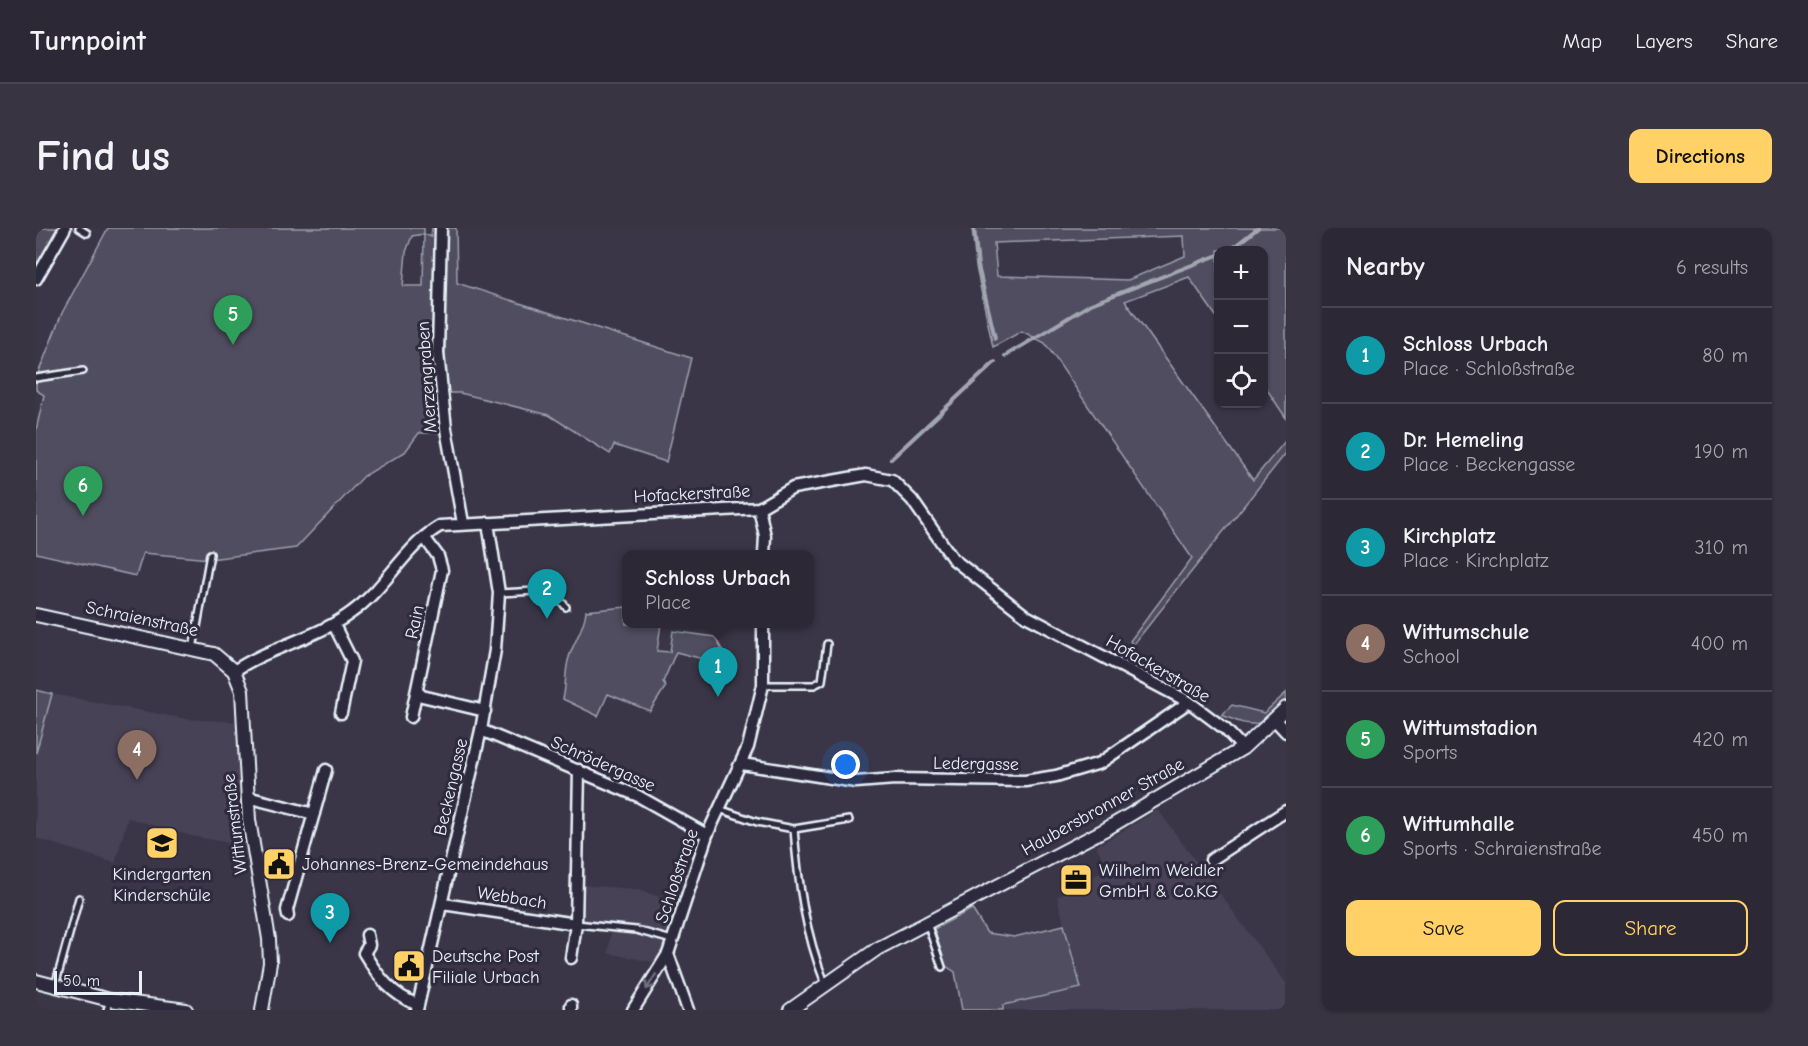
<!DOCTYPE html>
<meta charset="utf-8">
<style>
:root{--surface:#2c2836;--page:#383442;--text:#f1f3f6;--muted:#a6a6ad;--line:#484451;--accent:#ffd166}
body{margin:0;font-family:"Comic Neue",sans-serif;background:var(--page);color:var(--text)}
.controls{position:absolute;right:18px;top:18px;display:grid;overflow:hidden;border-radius:12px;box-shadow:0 2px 4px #0004}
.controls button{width:54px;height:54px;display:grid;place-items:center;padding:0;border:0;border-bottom:2px solid var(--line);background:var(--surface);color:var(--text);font:30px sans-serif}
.scale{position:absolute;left:18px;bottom:15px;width:88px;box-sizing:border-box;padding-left:6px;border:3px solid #e8f1f8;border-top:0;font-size:16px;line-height:21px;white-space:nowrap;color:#e8f1f8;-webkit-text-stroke:4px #2f2a3d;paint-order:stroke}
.you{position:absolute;left:810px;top:537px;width:21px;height:21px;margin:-15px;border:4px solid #fff;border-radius:50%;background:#1a73e8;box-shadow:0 0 0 9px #1a73e833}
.badge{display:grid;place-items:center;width:39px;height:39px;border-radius:50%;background:var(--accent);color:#fff;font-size:20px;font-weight:700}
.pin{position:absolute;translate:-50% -50px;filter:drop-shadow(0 2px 3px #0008)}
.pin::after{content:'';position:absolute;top:32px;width:21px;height:18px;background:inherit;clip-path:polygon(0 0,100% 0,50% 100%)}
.popup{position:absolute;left:586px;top:322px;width:192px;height:78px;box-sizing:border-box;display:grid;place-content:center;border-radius:12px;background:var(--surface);filter:drop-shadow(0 2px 4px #0005);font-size:20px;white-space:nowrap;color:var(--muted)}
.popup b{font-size:22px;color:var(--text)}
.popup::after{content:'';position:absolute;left:50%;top:100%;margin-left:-12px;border:12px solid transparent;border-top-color:var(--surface)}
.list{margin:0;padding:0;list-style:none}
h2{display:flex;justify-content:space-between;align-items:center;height:78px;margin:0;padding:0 24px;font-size:26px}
h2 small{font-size:20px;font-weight:400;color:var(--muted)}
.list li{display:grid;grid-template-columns:39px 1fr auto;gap:18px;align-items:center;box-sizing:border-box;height:96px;padding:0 24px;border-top:2px solid var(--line)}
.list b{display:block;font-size:22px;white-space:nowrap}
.list p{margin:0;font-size:20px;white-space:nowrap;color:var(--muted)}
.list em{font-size:20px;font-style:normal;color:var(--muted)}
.actions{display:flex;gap:12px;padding:18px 24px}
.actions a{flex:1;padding:14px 0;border:2px solid var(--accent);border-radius:12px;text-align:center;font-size:21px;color:var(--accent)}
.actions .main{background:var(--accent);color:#111}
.icon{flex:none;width:33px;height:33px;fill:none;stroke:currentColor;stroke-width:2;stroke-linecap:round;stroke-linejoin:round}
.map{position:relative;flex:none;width:1250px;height:782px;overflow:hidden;border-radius:12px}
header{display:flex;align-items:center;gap:36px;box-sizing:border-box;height:84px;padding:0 30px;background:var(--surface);border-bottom:2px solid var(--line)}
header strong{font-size:28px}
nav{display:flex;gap:33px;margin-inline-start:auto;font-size:21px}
.intro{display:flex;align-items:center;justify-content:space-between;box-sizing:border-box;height:144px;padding:0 36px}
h1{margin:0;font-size:42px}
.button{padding:15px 27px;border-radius:12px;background:var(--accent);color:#111;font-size:21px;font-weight:700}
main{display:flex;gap:36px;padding:0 36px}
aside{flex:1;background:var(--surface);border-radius:12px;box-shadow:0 2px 4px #0004}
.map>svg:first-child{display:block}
</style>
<header>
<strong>Turnpoint</strong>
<nav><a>Map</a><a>Layers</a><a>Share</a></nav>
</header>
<div class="intro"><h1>Find us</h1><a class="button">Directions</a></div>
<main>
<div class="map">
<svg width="1250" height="782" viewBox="0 0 1250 782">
<rect width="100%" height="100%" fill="#3a3648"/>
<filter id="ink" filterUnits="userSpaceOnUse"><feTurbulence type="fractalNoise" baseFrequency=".0167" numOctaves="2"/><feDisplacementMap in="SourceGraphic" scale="12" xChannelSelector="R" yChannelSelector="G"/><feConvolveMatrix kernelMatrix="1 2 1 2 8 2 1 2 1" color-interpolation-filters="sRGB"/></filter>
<g filter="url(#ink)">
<path fill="#464354" d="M16 466 150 491 204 494 202 579 208 618 156 608 92 590 79 635 0 610V525Z
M1122 582 1250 755V782H967V777L1045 760 1021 669 1070 641 1061 618Z
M545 657 599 661 640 674 630 715 621 735 572 725 575 703 541 700Z"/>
<path fill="#504e5f" stroke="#9ca0ac" stroke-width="1.5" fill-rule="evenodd" d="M0 0H23L0 39Z
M72 0H388V6L395 9 396 0H403L407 205H383L369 224 328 248 260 320 174 331 107 325 100 348 0 325V202L8 167 0 162V151L26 85ZM388 6 387 58H367L370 24 376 8Z
M410 0H420L421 55 655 130 630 234 578 217 574 226 513 187 424 165H412L409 130Z
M936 0H1250V190L1228 157V22H1182V91L1153 49 1089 73 1217 252 1250 212V225L1097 417 1094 413 1156 330 1009 115 986 103 957 119 940 39ZM1148 8 1149 28 1092 52 961 48 958 15Z
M590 379V396H625L621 423 634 424 637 403 679 409 686 422 667 431 640 424 627 454 630 458 614 483 572 466 562 488 527 471C530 459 529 449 531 438 533 419 548 404 550 383Z
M0 462 16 466 0 525Z
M1250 465V474C1222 499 1221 502 1186 487L1196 477 1228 485Z
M936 681 951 705 978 709 1028 697 1045 760 967 777V782H926L919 744 910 738 898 701Z"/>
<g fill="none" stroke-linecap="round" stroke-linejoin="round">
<path stroke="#a2a6b1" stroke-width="4" d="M938 0 942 38 959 110
M1194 22 1222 0
M969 128 1055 76 1182 27
M855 231 959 134"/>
<defs>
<path id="service" d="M43 0 51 5
M0 150 47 143
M463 365 516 362 530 379
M157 421 174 326
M727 457H778L786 453 791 416
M683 581 721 594 758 601 813 592
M758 601C762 654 769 705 789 755
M891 695 906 739
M540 696 600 702 636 712
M19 758 43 670
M71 782 74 772"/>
<path id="minor" d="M405 0 402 125 410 201 427 295
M0 51 29 0
M723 280 729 308 728 326
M298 397 316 433 305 485
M198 443C235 418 280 411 316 384 350 360 369 318 404 298L723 280 757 260 830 247 856 252 876 272 917 331 990 388 1153 474 1189 501 1207 520
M382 464 386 468 449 483
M375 489 406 342 402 328 388 309
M1238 491 1250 504
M445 502 602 568 671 607
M706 536 820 554 859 551 989 553 1020 548 1064 535 1153 474
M211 569 278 586
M1175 632 1250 583
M407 676 540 696
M252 688 251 682 290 542
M331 707 333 717 328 725C343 750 355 766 382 777
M632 726 652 782
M535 730 540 696 543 542
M535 777V782
M381 782 445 502 459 422 463 365 452 295
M597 782 632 726 671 607 712 519 727 457V396"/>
<path id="tertiary" d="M0 387 178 426 198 443 206 463 213 592 233 711 234 735 226 782
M0 753 74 772 150 782
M754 782 841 721 1070 601 1207 520 1250 480"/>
</defs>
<use href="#service" stroke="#e8f1f8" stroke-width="10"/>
<use href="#minor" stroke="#e8f1f8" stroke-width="15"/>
<use href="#tertiary" stroke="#e8f1f8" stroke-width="16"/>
<use href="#service" stroke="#2f2a3d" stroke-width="5"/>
<use href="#minor" stroke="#2f2a3d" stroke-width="10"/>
<use href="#tertiary" stroke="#2f2a3d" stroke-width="12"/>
</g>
<defs><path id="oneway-shaft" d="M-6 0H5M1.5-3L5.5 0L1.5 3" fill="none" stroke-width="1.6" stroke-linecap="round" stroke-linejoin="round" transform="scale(1.5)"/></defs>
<use stroke="#70707e" href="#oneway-shaft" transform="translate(615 754) rotate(122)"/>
</g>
<defs>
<symbol id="school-square" viewBox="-11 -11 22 22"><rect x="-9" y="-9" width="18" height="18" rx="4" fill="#ffd166" stroke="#2f2a3d"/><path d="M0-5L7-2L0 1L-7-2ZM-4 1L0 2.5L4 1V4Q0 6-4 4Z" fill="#111"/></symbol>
<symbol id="civic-square" viewBox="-11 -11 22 22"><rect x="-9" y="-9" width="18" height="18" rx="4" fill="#ffd166" stroke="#2f2a3d"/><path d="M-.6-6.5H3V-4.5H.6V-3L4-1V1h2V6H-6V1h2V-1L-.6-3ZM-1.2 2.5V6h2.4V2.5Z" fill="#111"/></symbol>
<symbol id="office-square" viewBox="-11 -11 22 22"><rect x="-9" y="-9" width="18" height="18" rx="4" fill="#ffd166" stroke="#2f2a3d"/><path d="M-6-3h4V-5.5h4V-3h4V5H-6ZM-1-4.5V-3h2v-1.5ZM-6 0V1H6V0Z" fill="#111"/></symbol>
</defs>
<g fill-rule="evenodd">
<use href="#school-square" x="107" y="596" width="38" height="38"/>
<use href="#civic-square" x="224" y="617" width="38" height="38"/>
<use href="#office-square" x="1021" y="633" width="38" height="38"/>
<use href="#civic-square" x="354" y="719" width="38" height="38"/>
</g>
<g text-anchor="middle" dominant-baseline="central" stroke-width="6" stroke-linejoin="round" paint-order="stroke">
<g font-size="18" fill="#e8f1f8" stroke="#2f2a3d">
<text transform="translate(391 149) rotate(-94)">Merzengraben</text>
<text transform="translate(656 266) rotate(-3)">Hofackerstraße</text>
<text transform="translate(106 391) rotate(12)">Schraienstraße</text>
<text transform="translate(379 394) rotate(-78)">Rain</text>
<text transform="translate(1122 441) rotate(30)">Hofackerstraße</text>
<text transform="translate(567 536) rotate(24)">Schrödergasse</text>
<text transform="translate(940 536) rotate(1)">Ledergasse</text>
<text transform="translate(415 559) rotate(-77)">Beckengasse</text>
<text transform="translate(1067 579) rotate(-29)">Haubersbronner Straße</text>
<text transform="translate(199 596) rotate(-97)">Wittumstraße</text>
<text transform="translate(641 648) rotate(-71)">Schloßstraße</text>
<text transform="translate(476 670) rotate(9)">Webbach</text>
</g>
<g font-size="18" fill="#e8f1f8" stroke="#2f2a3d" text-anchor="start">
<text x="266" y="636">Johannes-Brenz-Gemeindehaus</text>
<text x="1063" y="642">Wilhelm Weidler<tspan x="1063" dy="21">GmbH &amp; Co.KG</tspan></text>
<text x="126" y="646" text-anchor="middle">Kindergarten<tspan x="126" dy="21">Kinderschüle</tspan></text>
<text x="396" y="728">Deutsche Post<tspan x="396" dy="21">Filiale Urbach</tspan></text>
</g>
</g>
</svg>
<div class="controls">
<button>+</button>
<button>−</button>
<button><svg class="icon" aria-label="locate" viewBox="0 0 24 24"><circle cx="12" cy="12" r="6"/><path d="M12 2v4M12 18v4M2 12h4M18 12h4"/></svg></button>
</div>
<div class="scale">50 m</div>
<div class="you"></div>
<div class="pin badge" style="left:682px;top:469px;background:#0f9aa8">1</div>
<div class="popup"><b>Schloss Urbach</b>Place</div>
<div class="pin badge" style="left:511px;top:391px;background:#0f9aa8">2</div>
<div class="pin badge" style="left:294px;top:715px;background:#0f9aa8">3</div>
<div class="pin badge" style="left:101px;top:552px;background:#8d6e63">4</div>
<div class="pin badge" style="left:197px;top:117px;background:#2e9e5b">5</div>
<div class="pin badge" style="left:47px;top:288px;background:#2e9e5b">6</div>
</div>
<aside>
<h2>Nearby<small>6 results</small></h2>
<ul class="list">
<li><span class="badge" style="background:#0f9aa8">1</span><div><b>Schloss Urbach</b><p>Place · Schloßstraße</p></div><em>80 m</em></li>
<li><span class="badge" style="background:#0f9aa8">2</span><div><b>Dr. Hemeling</b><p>Place · Beckengasse</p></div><em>190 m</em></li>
<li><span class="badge" style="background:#0f9aa8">3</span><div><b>Kirchplatz</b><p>Place · Kirchplatz</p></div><em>310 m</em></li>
<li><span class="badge" style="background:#8d6e63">4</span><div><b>Wittumschule</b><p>School</p></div><em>400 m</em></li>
<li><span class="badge" style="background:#2e9e5b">5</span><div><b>Wittumstadion</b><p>Sports</p></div><em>420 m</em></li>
<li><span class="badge" style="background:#2e9e5b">6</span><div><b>Wittumhalle</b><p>Sports · Schraienstraße</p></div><em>450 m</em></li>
</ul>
<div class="actions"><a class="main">Save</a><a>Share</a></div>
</aside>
</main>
